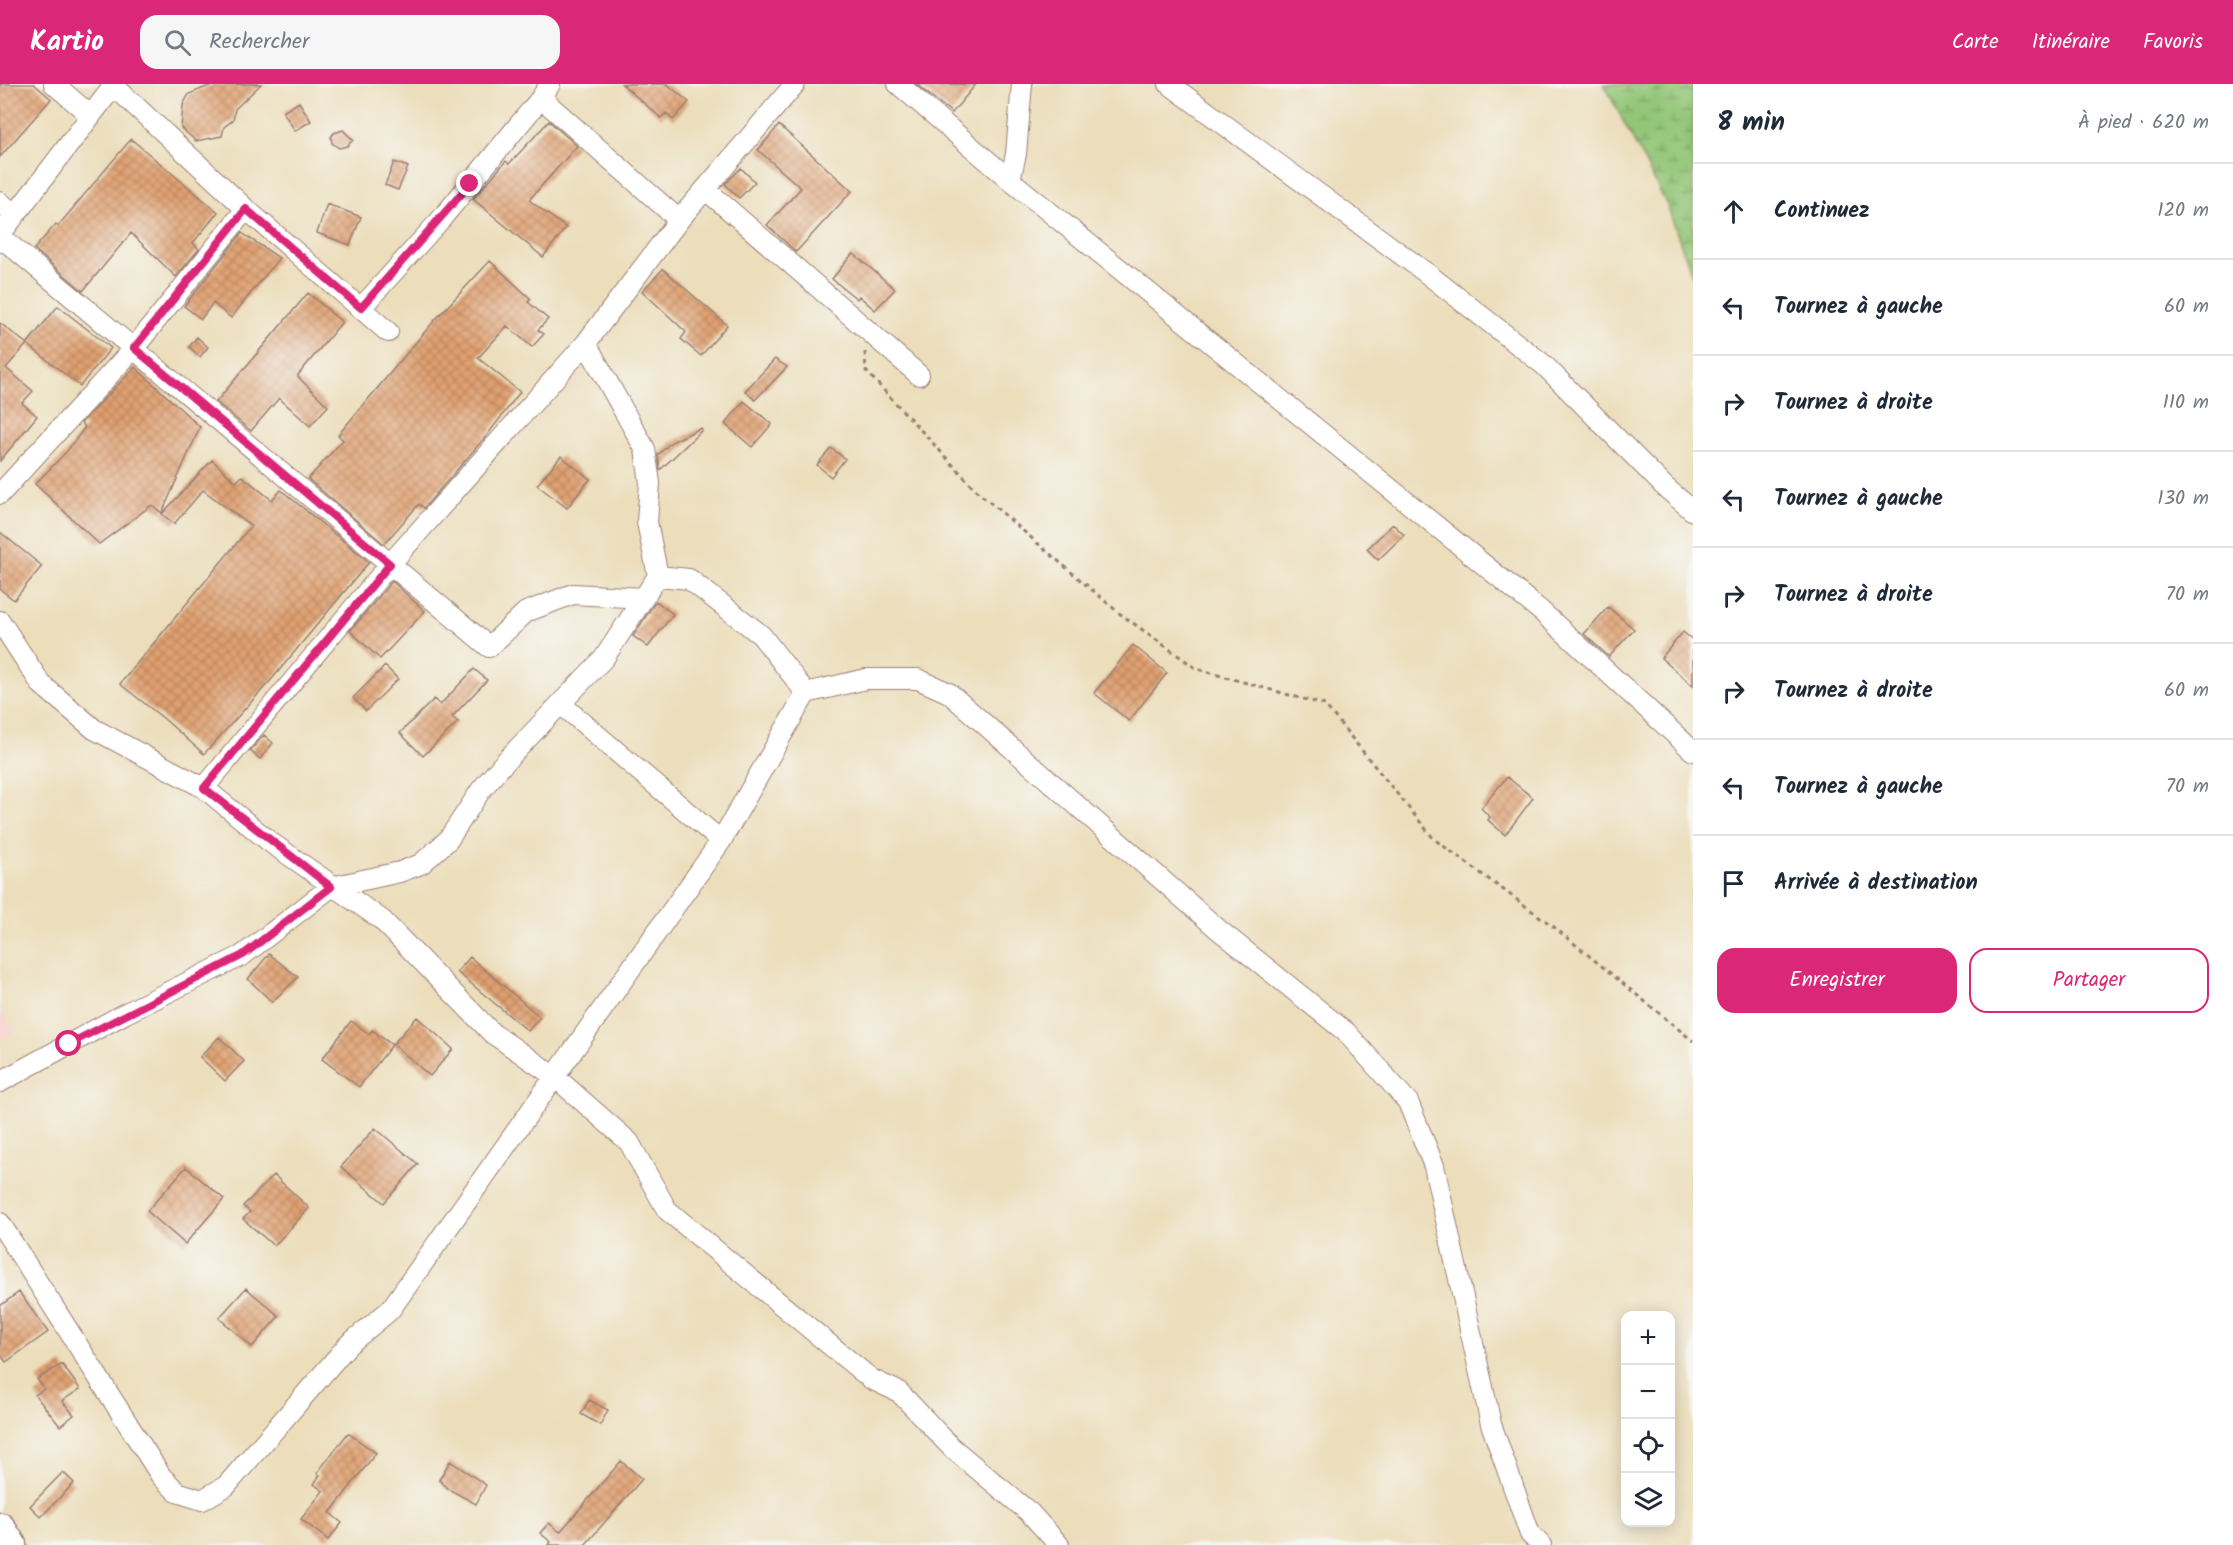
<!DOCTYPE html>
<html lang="fr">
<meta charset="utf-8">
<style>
:root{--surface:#fff;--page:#f6f6f7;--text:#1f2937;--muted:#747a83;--line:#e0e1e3;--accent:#db2777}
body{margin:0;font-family:Kalam,sans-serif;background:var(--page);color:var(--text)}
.controls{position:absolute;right:18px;bottom:18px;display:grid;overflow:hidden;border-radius:12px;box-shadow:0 3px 15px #0003}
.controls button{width:54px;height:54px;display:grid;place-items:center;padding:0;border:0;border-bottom:2px solid var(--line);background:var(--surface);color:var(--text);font:30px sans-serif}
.stop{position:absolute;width:18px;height:18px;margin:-14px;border:4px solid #db2777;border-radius:50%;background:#fff}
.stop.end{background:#db2777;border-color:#fff;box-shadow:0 2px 6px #0008}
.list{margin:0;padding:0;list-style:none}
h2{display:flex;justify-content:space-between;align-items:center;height:78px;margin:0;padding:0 24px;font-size:26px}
h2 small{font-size:20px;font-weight:400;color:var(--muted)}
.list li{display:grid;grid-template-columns:39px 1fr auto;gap:18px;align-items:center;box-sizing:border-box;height:96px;padding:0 24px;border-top:2px solid var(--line)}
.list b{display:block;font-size:22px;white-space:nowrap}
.list em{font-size:20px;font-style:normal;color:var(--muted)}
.actions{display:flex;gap:12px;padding:18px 24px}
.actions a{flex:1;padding:14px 0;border:2px solid var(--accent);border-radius:18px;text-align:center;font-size:21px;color:var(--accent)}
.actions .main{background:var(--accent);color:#fff}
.icon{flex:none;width:33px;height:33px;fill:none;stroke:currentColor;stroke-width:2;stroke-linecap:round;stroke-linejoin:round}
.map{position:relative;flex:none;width:1693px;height:1461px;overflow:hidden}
header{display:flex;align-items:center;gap:36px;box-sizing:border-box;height:84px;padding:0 30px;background:var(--accent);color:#fff}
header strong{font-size:28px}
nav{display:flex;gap:33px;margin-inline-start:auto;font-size:21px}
.search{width:420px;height:54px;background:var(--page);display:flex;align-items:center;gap:15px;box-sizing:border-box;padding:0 21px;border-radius:18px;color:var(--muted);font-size:22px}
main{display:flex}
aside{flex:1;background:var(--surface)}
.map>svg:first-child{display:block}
</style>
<header>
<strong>Kartio</strong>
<div class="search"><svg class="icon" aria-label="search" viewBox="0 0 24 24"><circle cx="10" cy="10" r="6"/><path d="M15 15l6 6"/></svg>Rechercher</div>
<nav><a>Carte</a><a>Itinéraire</a><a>Favoris</a></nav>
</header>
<main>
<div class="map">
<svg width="1693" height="1461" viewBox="0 0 1693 1461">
<defs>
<pattern id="wetland-marsh" width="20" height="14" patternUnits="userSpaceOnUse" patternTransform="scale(1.5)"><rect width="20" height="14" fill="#93c677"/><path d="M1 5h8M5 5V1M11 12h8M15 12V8" fill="none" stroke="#7aa062"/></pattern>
<pattern id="building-cross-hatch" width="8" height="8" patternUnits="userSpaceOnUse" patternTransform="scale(1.5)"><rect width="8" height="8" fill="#e0a171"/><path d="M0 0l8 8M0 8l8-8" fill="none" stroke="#b8835d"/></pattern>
</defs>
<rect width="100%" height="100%" fill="#f6f6f2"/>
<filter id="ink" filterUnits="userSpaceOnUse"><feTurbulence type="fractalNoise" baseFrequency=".0167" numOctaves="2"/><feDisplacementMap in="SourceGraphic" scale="12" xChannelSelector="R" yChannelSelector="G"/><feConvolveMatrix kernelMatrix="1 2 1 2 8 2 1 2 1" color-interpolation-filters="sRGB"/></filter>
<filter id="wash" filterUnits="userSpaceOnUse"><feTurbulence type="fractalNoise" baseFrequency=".008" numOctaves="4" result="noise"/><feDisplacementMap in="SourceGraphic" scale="24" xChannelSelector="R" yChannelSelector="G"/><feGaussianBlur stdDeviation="1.35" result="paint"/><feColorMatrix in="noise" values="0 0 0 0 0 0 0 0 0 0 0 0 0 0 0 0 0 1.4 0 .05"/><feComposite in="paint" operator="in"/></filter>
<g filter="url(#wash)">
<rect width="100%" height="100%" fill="#ecdebb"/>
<path fill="#f7d0ca" d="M0 925 15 948 0 957Z"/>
<path fill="url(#wetland-marsh)" stroke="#6e7251" stroke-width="1.5" d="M1604 0H1693V194L1667 121Z"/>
<g id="blocks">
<path fill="url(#building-cross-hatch)" d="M0 0H34L51 15 0 73Z
M214 0H261L235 25 233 36 224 43 222 52 196 57 181 44 183 21 189 10Z
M622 0H667L689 18 673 36 666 29 661 34Z
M916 0H976L952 29Z
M299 18 311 37 295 47 283 28Z
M549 37 577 62 529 116 566 144 543 173 473 115 506 77 509 80Z
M779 41 852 107 796 168 767 141 801 104 758 66Z
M343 46 353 56 347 62 339 64 332 59 331 53 334 49Z
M131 55 218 128 193 159 199 165 176 193 131 149 83 207 34 165 56 140 58 142Z
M394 78 408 83 398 106 385 101Z
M741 84 755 98 739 114 725 100Z
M327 120 361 133 350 161 317 149Z
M242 149 279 174 231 234 213 219 201 235 184 222Z
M853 169 895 205 875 226 859 212 857 215 832 195Z
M490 177 531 215 528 218 548 235 538 246 544 250 532 263 507 242 478 274 520 308 488 350 424 424 419 420 384 460 308 395 343 356 338 351 434 237Z
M663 185 727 241 701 272 681 255 686 248 642 207Z
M308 209 342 238 298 291V293L328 322 310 342 279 314 251 347 216 318Z
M58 222 111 264 80 302 27 260Z
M0 239 27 260 6 284 33 307 22 319 37 332 0 377Z
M197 253 208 263 200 273 189 263Z
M775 275 787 283 755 316 745 307Z
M135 283 200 343 162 429 152 421 99 460 35 400 67 367 85 343 81 339Z
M744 317 772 340 752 363 725 340Z
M701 344 702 346 660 386 658 371 671 358Z
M831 364 845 375 831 393 817 381Z
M561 372 590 395 567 424 537 401Z
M212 376 236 398 242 392 272 416 281 406 369 478 272 595 204 670 163 634 120 600 251 442 203 406 174 440 162 430Z
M1393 440 1404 451 1378 476 1367 465Z
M0 448 42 482 14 516 0 505Z
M392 497 425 527 380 575 350 547Z
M656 517 673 530 648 563 633 552Z
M1608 523 1634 545 1609 573 1584 550Z
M1683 548 1693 556V602L1661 574Z
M1133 561 1167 589 1129 637 1094 609Z
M385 582 398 595 366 627 353 614Z
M474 585 487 596 452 633 458 638 423 672 400 649 434 615 440 621Z
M264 651 273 659 260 675 250 667Z
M1507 693 1533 714 1505 751 1488 736 1490 733 1481 724Z
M269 870 298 893 272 918 248 895Z
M470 873 540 933 528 947 457 888Z
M417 933 453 965 430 992 393 960Z
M351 937 369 950 372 946 392 961 359 1003 322 975Z
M219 953 244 977 225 997 200 973Z
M375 1044 418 1080 384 1119 341 1083Z
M186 1083 224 1115 185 1160 147 1127Z
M274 1091 309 1124 274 1162 243 1135 250 1128 243 1122Z
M246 1204 279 1232 252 1263 219 1234Z
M19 1208 48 1248 6 1278 0 1270V1222Z
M62 1280 80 1305 62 1317 74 1331 60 1342 35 1311 44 1305 37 1295Z
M589 1316 608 1326 600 1341 581 1330Z
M348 1349 376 1369 330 1429 342 1439 328 1456 301 1435 323 1407 314 1400 320 1391 317 1389Z
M450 1377 486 1401 476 1420 448 1405 439 1396Z
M621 1377 642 1395 585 1461H548L551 1458 540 1449 549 1439 560 1448Z
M63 1388 74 1399 41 1433 30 1422Z"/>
</g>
</g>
<g filter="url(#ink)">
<use href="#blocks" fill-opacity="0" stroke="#9b7e73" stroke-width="1.5"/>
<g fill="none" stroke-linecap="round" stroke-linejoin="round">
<defs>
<path id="minor" d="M54 0 91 32
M898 0 1010 96 1541 527 1693 667
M1169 0 1425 188 1544 281 1665 403 1693 427
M114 2 246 125 388 248
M541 14 679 136
M1010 96 1016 70 1022 0
M705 105 919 291
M0 118 15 131
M3 155 489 563 526 528 573 510 644 514
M0 158 3 155V147L115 0
M361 224 442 134 541 14 550 0
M0 410 134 264 246 125
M0 537 41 600 94 645 204 704 270 758 382 836 492 949 554 992 629 1058 667 1126 871 1295 899 1308 951 1363 1030 1429 1059 1461
M806 609 866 595H918L949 609 1219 846 1346 948 1408 1018 1434 1082 1491 1340 1530 1450 1541 1461
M561 620 721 757
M204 704 390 480 586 259 679 136 795 0
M0 998 124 930 243 871 331 803 400 788 421 780 448 756 481 706 503 680 604 574 658 492 647 438 650 399 645 365 586 259
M0 1139 161 1392 177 1408 202 1416 226 1402 348 1261 390 1226 721 757 806 609 761 551 689 495 658 492"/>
<path id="primary" d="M0 1444 11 1461"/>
</defs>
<use href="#minor" stroke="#9b7e73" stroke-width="22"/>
<use href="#primary" stroke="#9b7e73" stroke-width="33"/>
<path stroke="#9b7e73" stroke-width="3" stroke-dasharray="4.5 4.5" stroke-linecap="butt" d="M865 268 866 287 979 409 1119 529 1197 585 1325 621 1434 755 1554 843 1693 957"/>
<use href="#minor" stroke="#fff" stroke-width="20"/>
<use href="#primary" stroke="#fff" stroke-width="30"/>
</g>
</g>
<g fill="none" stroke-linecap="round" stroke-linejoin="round" filter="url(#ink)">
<path stroke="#db2777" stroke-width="8" d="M69 960 243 871 331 803 204 704 390 480 134 264 246 125 361 224 470 100"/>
</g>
</svg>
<div class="controls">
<button>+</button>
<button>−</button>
<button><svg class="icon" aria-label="locate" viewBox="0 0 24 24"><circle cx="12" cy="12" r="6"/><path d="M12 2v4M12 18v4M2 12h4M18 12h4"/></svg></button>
<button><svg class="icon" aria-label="layers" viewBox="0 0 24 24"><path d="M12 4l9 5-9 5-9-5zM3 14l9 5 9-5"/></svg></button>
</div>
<div class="stop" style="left:69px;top:960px"></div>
<div class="stop end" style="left:470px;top:100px"></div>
</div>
<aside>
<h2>8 min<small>À pied · 620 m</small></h2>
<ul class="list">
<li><svg class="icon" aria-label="ahead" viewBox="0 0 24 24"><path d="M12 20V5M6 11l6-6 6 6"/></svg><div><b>Continuez</b></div><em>120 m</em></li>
<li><svg class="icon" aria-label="left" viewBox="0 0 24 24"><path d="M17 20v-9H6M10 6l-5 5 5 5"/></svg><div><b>Tournez à gauche</b></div><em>60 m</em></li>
<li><svg class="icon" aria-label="right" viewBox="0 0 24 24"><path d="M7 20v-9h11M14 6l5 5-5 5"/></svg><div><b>Tournez à droite</b></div><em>110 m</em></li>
<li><svg class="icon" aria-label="left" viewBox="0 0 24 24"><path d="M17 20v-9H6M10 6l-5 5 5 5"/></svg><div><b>Tournez à gauche</b></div><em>130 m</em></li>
<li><svg class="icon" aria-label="right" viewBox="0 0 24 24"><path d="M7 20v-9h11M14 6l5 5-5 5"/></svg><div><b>Tournez à droite</b></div><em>70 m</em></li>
<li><svg class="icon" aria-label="right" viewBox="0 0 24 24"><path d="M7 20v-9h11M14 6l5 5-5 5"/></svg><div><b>Tournez à droite</b></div><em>60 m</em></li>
<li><svg class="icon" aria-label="left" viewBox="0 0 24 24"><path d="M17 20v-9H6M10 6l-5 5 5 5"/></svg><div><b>Tournez à gauche</b></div><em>70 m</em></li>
<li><svg class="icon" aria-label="arrive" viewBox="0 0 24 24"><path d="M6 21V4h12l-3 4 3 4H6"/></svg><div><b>Arrivée à destination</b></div></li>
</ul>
<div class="actions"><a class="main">Enregistrer</a><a>Partager</a></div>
</aside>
</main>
